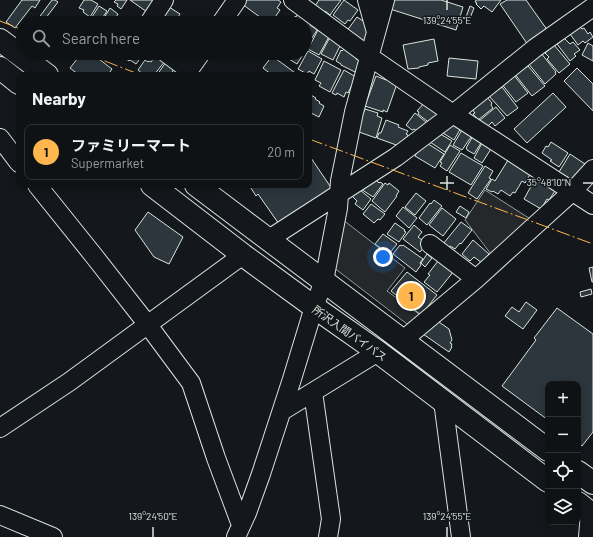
<!DOCTYPE html>
<meta charset="utf-8">
<style>
:root{--surface:#0f1215;--page:#181b1e;--text:#f1f3f6;--muted:#9b9ea0;--line:#2f3234;--accent:#ffb74d}
body{margin:0;font-family:Barlow,"Noto Sans JP",sans-serif;background:var(--page);color:var(--text)}
.controls{position:absolute;right:12px;bottom:12px;display:grid;overflow:hidden;border-radius:8px;box-shadow:0 2px 10px #0003}
.controls button{width:36px;height:36px;display:grid;place-items:center;padding:0;border:0;border-bottom:1px solid var(--line);background:var(--surface);color:var(--text);font:20px sans-serif}
.you{position:absolute;left:383px;top:257px;width:14px;height:14px;margin:-10px;border:3px solid #fff;border-radius:50%;background:#1a73e8;box-shadow:0 0 0 6px #1a73e833}
.badge{display:grid;place-items:center;width:26px;height:26px;border-radius:50%;background:var(--accent);color:#111;font-size:13px;font-weight:700}
.pin{position:absolute;translate:-50% -50%;border:2px solid #fff;box-shadow:0 1px 4px #0006}
.list{margin:0;padding:0;list-style:none}
h2{display:flex;justify-content:space-between;align-items:center;height:52px;margin:0;padding:0 16px;font-size:17px}
h2 small{font-size:13px;font-weight:400;color:var(--muted)}
.list li{display:grid;grid-template-columns:26px 1fr auto;gap:12px;align-items:center;box-sizing:border-box;height:56px;margin:0 8px 8px;padding:0 8px;border:1px solid var(--line);border-radius:8px}
.list b{display:block;font-size:15px;white-space:nowrap}
.list p{margin:0;font-size:13px;white-space:nowrap;color:var(--muted)}
.list em{font-size:13px;font-style:normal;color:var(--muted)}
.icon{flex:none;width:22px;height:22px;fill:none;stroke:currentColor;stroke-width:2;stroke-linecap:round;stroke-linejoin:round}
.map{position:relative;flex:none;width:593px;height:537px;overflow:hidden}
.search{position:absolute;background:var(--surface);box-shadow:0 2px 10px #0003;left:16px;top:16px;width:296px;height:44px;display:flex;align-items:center;gap:10px;box-sizing:border-box;padding:0 14px;border-radius:22px;color:var(--muted);font-size:15px}
.panel{position:absolute;background:var(--surface);box-shadow:0 2px 10px #0003;left:16px;top:72px;width:296px;height:116px;border-radius:8px}
.map>svg:first-child{display:block}
</style>
<div class="map">
<svg width="593" height="537" viewBox="0 0 593 537">
<rect width="100%" height="100%" fill="#14181c"/>
<path fill="#24282b" stroke="#939e99" d="M485 190 535 222 494 258 465 220Z
M342 219 405 268 387 291 423 317 411 327 333 267Z"/>
<path fill="#2c363c" stroke="#d8e6dc" d="M22 0H40L35 8 32 6 15 28 6 22Z
M52 0H55L58 2 42 23H35Z
M84 0H91L98 4 90 17 83 12 84 10 79 8Z
M116 0H127L121 9 117 6 118 4 114 2Z
M130 0H156L147 12Z
M245 0H278L281 2 277 8 280 10 271 23H268L242 4Z
M319 0H341L330 15 325 11 324 12 315 6Z
M344 0 358 10 350 21 348 20 345 24 333 15Z
M393 0H441L463 7 456 30 390 9Z
M476 0H501L492 12 484 6 481 9 476 4 477 3 475 2Z
M507 0H526L548 31 528 45 500 4Z
M99 6 107 11 99 23H96L90 20Z
M470 6 474 8 470 18 466 17Z
M169 7 180 14 174 23H156Z
M110 8 118 14 112 23H101Z
M298 13 312 22 310 25 317 30 312 38 305 34V23H290L295 16 296 17Z
M357 17 369 25 372 32 363 44 346 32Z
M579 26 582 29 584 28 588 34 590 32 593 37 585 43 583 41 578 45 570 34Z
M318 30 320 32 322 30 330 35 319 55 308 49Z
M330 37 341 44 333 60 321 54Z
M564 38 570 44 573 42 580 50 574 54 576 56 570 61 557 44Z
M434 39 438 61 428 63V65L419 67V68L408 69 403 45Z
M588 43 593 46V61L582 55Z
M554 45 570 64 559 73 547 59 549 57 545 53Z
M344 49 358 56 356 59 361 61 357 73 341 65V64L336 61 341 50 342 51Z
M308 51 322 59 314 74 309 71 307 74 298 69Z
M82 53H91L112 69 108 75H79L70 68Z
M123 53H140V54L142 56 136 64 130 60 129 61 121 55Z
M282 53H304L297 64 281 54Z
M541 53 556 72H555L556 74 545 84 528 63Z
M156 55 165 61 154 75H149L146 73 144 75 138 70 145 60 148 62 149 61 151 62Z
M272 56 294 72 292 75H272L263 68Z
M449 58 478 61 476 79 447 76Z
M324 61 341 70 330 92 319 86 321 83 315 80Z
M166 62 175 68 170 75H157Z
M528 66 545 86 532 96 514 73 521 68 522 70Z
M577 68 593 84V111L564 81Z
M344 70 356 77 348 93 346 92 344 97 337 93 336 95 332 93Z
M513 74 528 93 516 102 501 83Z
M376 76 386 80 387 77 398 81 387 112 383 110V112L365 106Z
M502 87 518 108 507 116 489 96Z
M553 93 566 107 527 143 514 129Z
M309 94 316 98 315 99 320 102 319 103 324 106 319 117 309 112V113Z
M486 96 492 103 491 105 493 108 478 120 473 114 475 113 471 108Z
M424 103 441 114 431 124 418 114 419 112 417 111Z
M496 107 505 118 495 126 492 122 485 129 479 121Z
M365 109 378 113 377 116 382 118 376 138 356 131Z
M415 113 427 123 419 133 414 129 412 130 406 125Z
M386 120 399 125 398 127 408 131 406 134 408 135 405 143 399 146 377 138 379 133H381Z
M450 121 462 126 454 140 443 133Z
M462 130 473 134 462 150 453 145Z
M437 132 452 141 445 152 430 142Z
M473 136 483 140 474 154 467 150V149L466 148Z
M425 142 444 154 435 168 415 156 420 147Z
M551 142 568 153 559 167 550 161 552 160 542 153 546 146 548 147Z
M482 143 491 149 482 163 474 158Z
M450 145 460 151 447 171 440 166 442 163 440 162Z
M461 153 483 166 471 185 449 172Z
M570 154 585 164 574 181 559 172Z
M309 155 332 189 279 224 258 194 256 196 249 185H309Z
M510 157 532 171 525 183 522 181 515 193 513 192 510 196 501 190 498 194 493 191 492 192 486 189 492 179 495 181Z
M485 166 493 171 489 178 491 179 477 199 468 193Z
M535 179 555 191 549 200 547 199 541 209 524 199Z
M376 180 379 183 380 182 383 184 373 197 361 189Z
M385 183 388 185 389 183 399 191 396 196H397L385 212 372 201Z
M359 189 371 199 363 210 355 204 357 201 352 196Z
M416 193 426 201 415 215 405 207Z
M434 200 442 206 427 225 419 218 430 203 431 204Z
M371 204 385 214 380 220 378 219 374 223 363 214Z
M460 206 469 212 466 218 456 212Z
M403 207 417 218 409 228 396 216Z
M442 208 456 219 443 236 429 225Z
M148 212 183 237 169 264 154 257 135 230Z
M461 222 472 230 461 244 460 243 455 249 450 246 448 248 443 244Z
M395 223 405 230 404 231 406 232 399 242 387 234Z
M414 225 422 232 418 237 427 244 420 252 403 239Z
M383 234 397 244 389 254 375 244Z
M473 240 489 254 482 263 474 257 470 261 462 254Z
M400 245 402 246 403 245 423 259 420 263 421 265 416 272 393 254Z
M427 254 432 258 425 267 421 263Z
M438 261 454 271 437 292 424 282 430 275 428 274Z
M593 267V282H592L589 268Z
M407 272 437 295 421 315 391 291Z
M591 289 592 294 581 297 580 292Z
M526 302 537 310 523 329 505 316 512 307 519 312Z
M557 308 593 334V432L582 446 578 443V384H548V420L502 386 536 340 534 338Z
M436 320 449 329 452 340 450 343 452 344 451 346 452 347 449 352 423 334Z"/>
<g fill="none" stroke-linecap="round" stroke-linejoin="round">
<defs>
<path id="minor" d="M293 0 370 57 453 114 593 205
M367 0 376 32
M149 23 164 0
M221 23 237 0
M166 53 189 70 201 53
M0 138 19 163
M37 185 94 256 148 325 191 383 216 458 241 525
M269 239 396 157 453 114 535 48 593 7
M430 244 476 279
M403 340 476 279 573 191 593 169
M313 392 331 519 328 537
M443 401 461 537
M282 411 378 352
M0 428 69 382 243 255
M0 515 53 537
M236 537 247 513 261 474 292 379 314 307 324 281 338 208 340 181 354 112 385 0
M588 537 590 512"/>
<path id="highway" d="M0 40 47 75
M0 68 19 83
M152 185 243 255 314 307 378 352 548 481
M196 185 548 450
M578 472 593 483
M578 503 593 515"/>
</defs>
<use href="#minor" stroke="#d8e6dc" stroke-width="20"/>
<use href="#highway" stroke="#d8e6dc" stroke-width="24"/>
<use href="#minor" stroke="#14181c" stroke-width="18"/>
<use href="#highway" stroke="#14181c" stroke-width="22"/>
<path stroke="#ffb74d" stroke-width="1" stroke-dasharray="14 3 2 3" stroke-linecap="butt" d="M0 21 23 30
M84 53 141 75
M309 139 593 244"/>
</g>
<path fill="none" stroke="#d8e6dc" stroke-width="1.5" d="M447 0V10M447 176V190M440 183H454M583 183H593M153 527V537M447 527V537"/>
<g text-anchor="middle" dominant-baseline="central" stroke-width="3" stroke-linejoin="round" paint-order="stroke">
<g font-size="11" fill="#d8e6dc" stroke="#14181c">
<text transform="translate(350 333) rotate(35)">所沢入間バイパス</text>
</g>
</g>
<g font-size="10" text-anchor="middle" fill="#d8e6dc" stroke="#14181c" stroke-width="3" stroke-linejoin="round" paint-order="stroke">
<text x="447" y="24">139°24'55"E</text>
<text x="549" y="186">35°48'10"N</text>
<text x="153" y="520">139°24'50"E</text>
<text x="447" y="520">139°24'55"E</text>
</g>
</svg>
<div class="controls">
<button>+</button>
<button>−</button>
<button><svg class="icon" aria-label="locate" viewBox="0 0 24 24"><circle cx="12" cy="12" r="6"/><path d="M12 2v4M12 18v4M2 12h4M18 12h4"/></svg></button>
<button><svg class="icon" aria-label="layers" viewBox="0 0 24 24"><path d="M12 4l9 5-9 5-9-5zM3 14l9 5 9-5"/></svg></button>
</div>
<div class="you"></div>
<div class="pin badge" style="left:411px;top:296px">1</div>
<div class="search"><svg class="icon" aria-label="search" viewBox="0 0 24 24"><circle cx="10" cy="10" r="6"/><path d="M15 15l6 6"/></svg>Search here</div>
<section class="panel">
<h2>Nearby<small></small></h2>
<ul class="list">
<li><span class="badge">1</span><div><b>ファミリーマート</b><p>Supermarket</p></div><em>20 m</em></li>
</ul>
</section>
</div>
